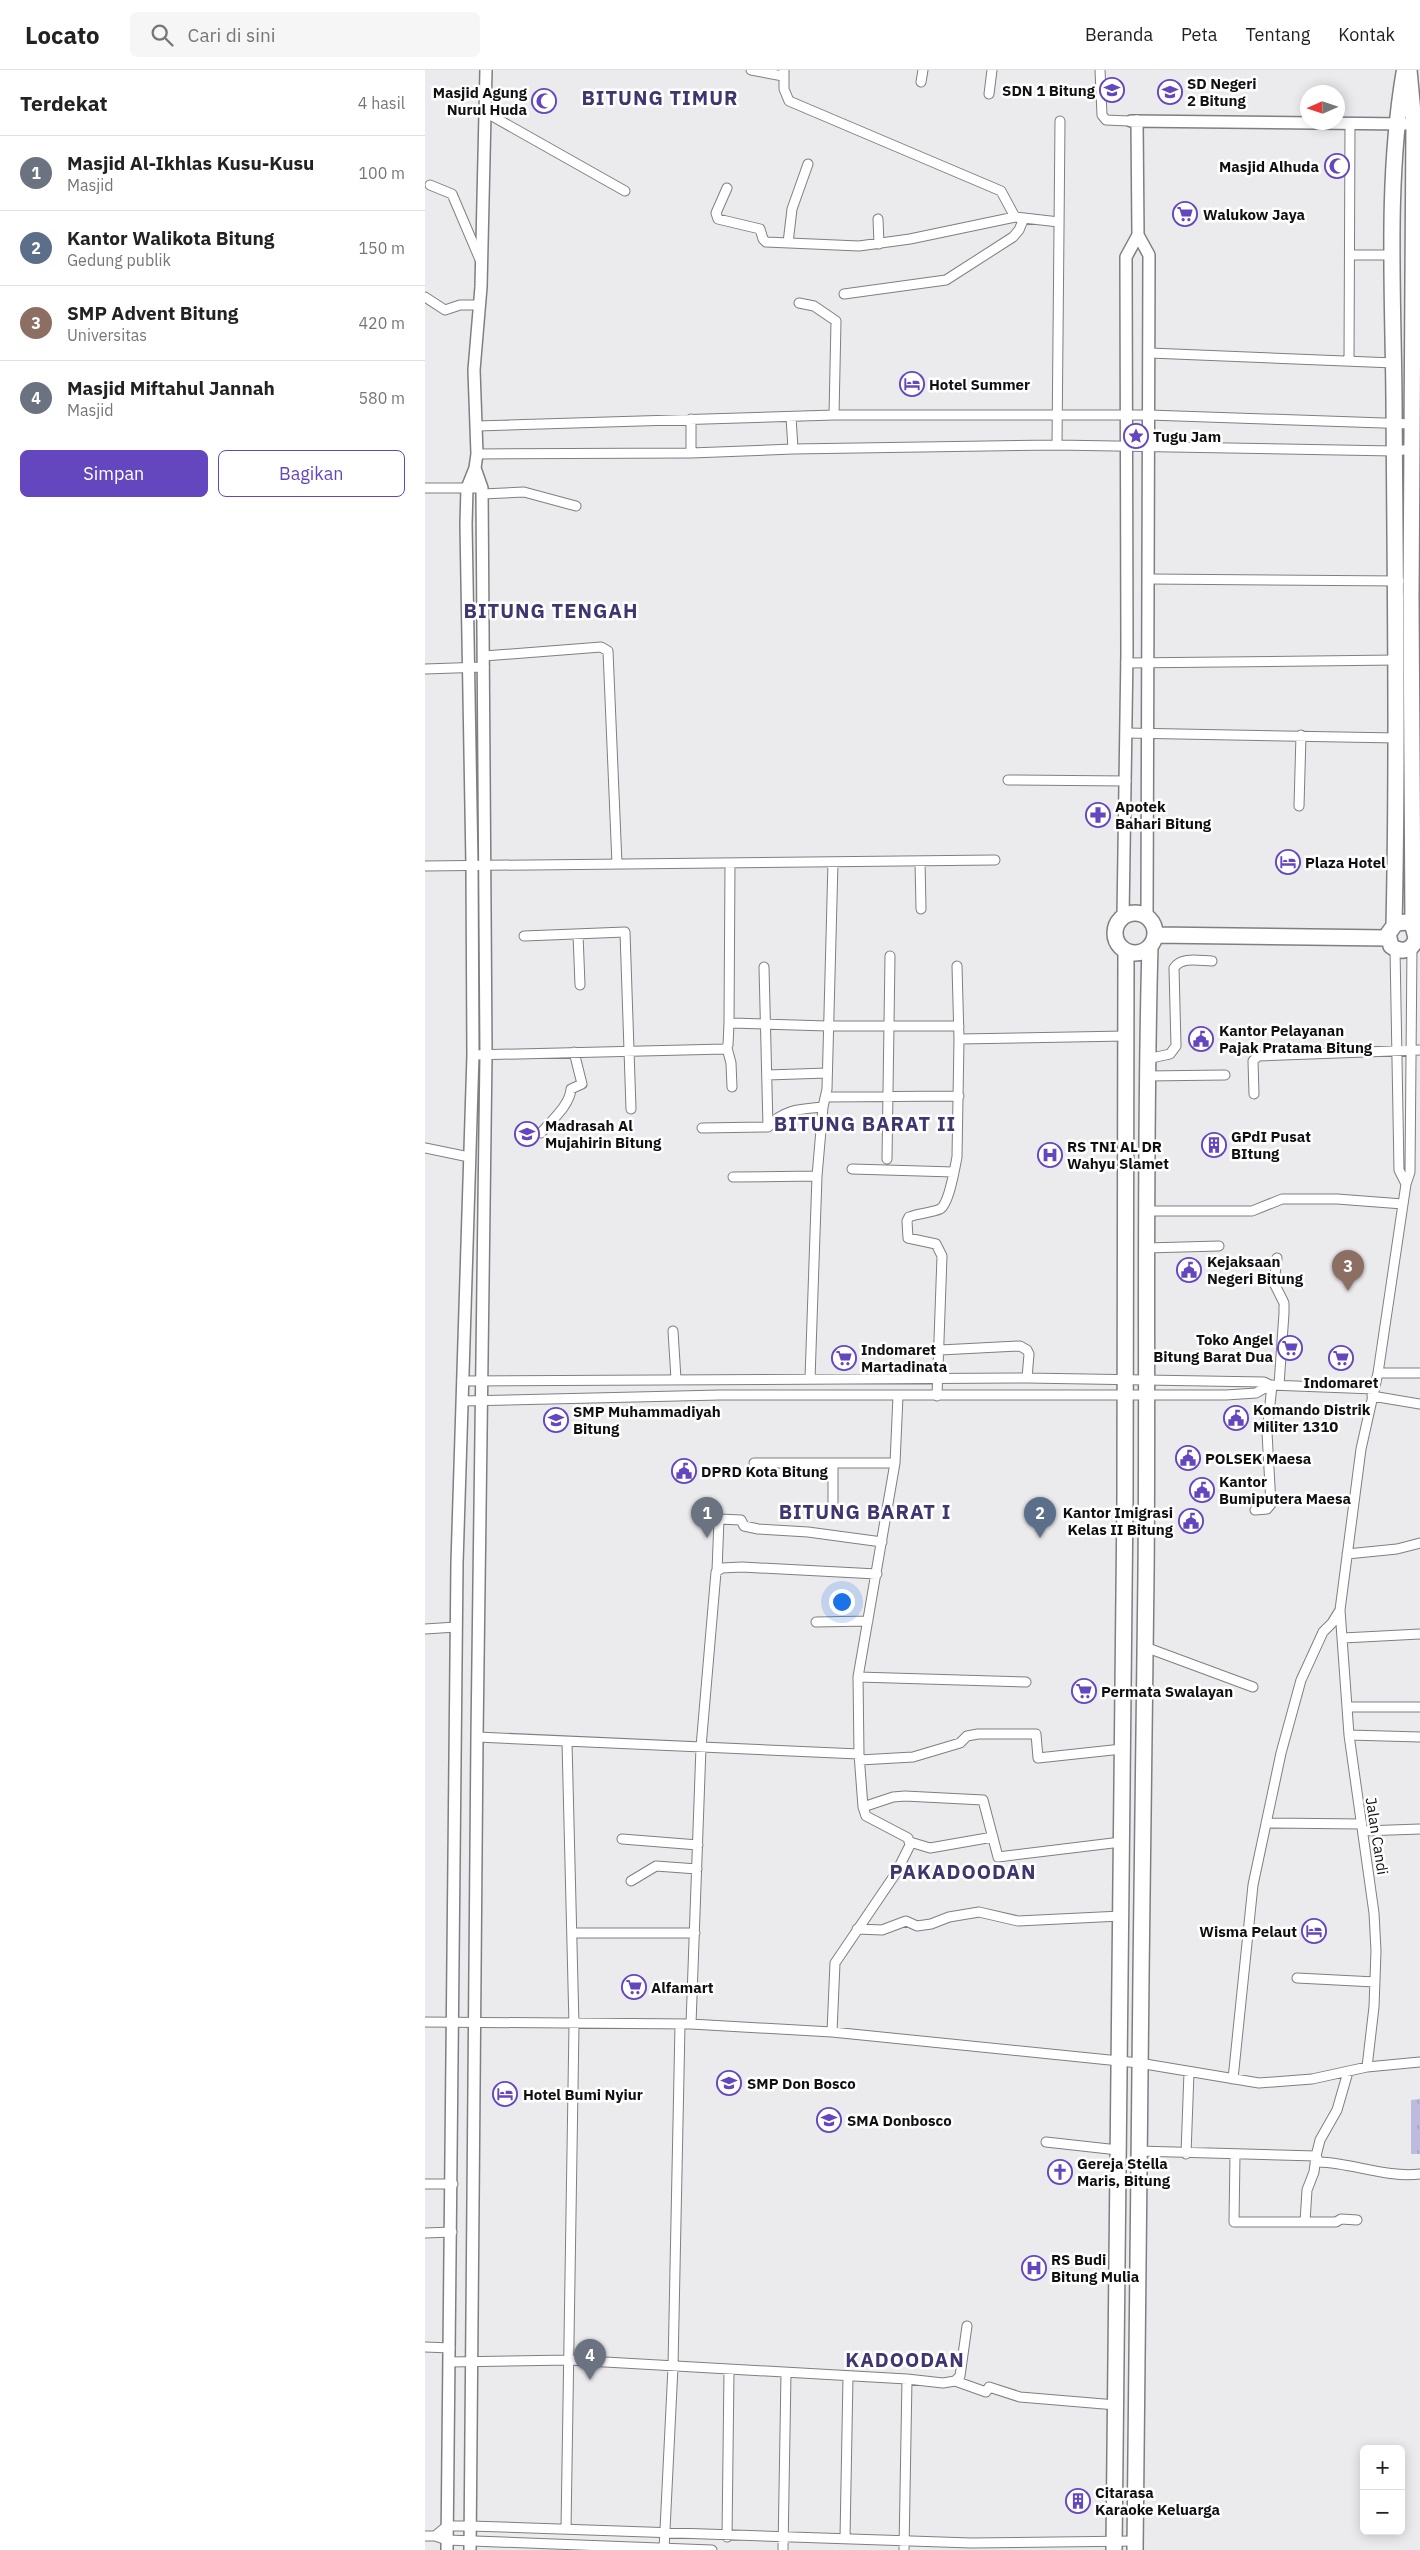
<!DOCTYPE html>
<html lang="id">
<meta charset="utf-8">
<style>
:root{--surface:#fff;--page:#f6f6f6;--text:#222;--muted:#767676;--line:#e0e0e0;--accent:#6447bf}
body{margin:0;font-family:"IBM Plex Sans",sans-serif;background:var(--page);color:var(--text)}
.controls{position:absolute;right:15px;bottom:15px;display:grid;overflow:hidden;border-radius:8px;box-shadow:0 2px 12px #0003}
.controls button{width:45px;height:45px;display:grid;place-items:center;padding:0;border:0;border-bottom:1px solid var(--line);background:var(--surface);color:var(--text);font:25px sans-serif}
.compass{position:absolute;left:875px;top:15px;width:45px;height:45px;border-radius:50%;background:var(--surface);box-shadow:0 2px 12px #0003;rotate:267deg}
.you{position:absolute;left:416px;top:1531px;width:18px;height:18px;margin:-12px;border:4px solid #fff;border-radius:50%;background:#1a73e8;box-shadow:0 0 0 8px #1a73e833}
.badge{display:grid;place-items:center;width:32px;height:32px;border-radius:50%;background:var(--accent);color:#fff;font-size:16px;font-weight:700}
.pin{position:absolute;translate:-50% -41px;filter:drop-shadow(0 1px 2px #0008)}
.pin::after{content:'';position:absolute;top:26px;width:18px;height:15px;background:inherit;clip-path:polygon(0 0,100% 0,50% 100%)}
.list{margin:0;padding:0;list-style:none}
h2{display:flex;justify-content:space-between;align-items:center;height:65px;margin:0;padding:0 20px;font-size:21px}
h2 small{font-size:16px;font-weight:400;color:var(--muted)}
.list li{display:grid;grid-template-columns:32px 1fr auto;gap:15px;align-items:center;box-sizing:border-box;height:75px;padding:0 20px;border-top:1px solid var(--line)}
.list b{display:block;font-size:19px;white-space:nowrap}
.list p{margin:0;font-size:16px;white-space:nowrap;color:var(--muted)}
.list em{font-size:16px;font-style:normal;color:var(--muted)}
.actions{display:flex;gap:10px;padding:15px 20px}
.actions a{flex:1;padding:11px 0;border:1px solid var(--accent);border-radius:8px;text-align:center;font-size:18px;color:var(--accent)}
.actions .main{background:var(--accent);color:#fff}
.icon{flex:none;width:28px;height:28px;fill:none;stroke:currentColor;stroke-width:2;stroke-linecap:round;stroke-linejoin:round}
.map{position:relative;flex:none;width:995px;height:2480px;overflow:hidden}
header{display:flex;align-items:center;gap:30px;box-sizing:border-box;height:70px;padding:0 25px;background:var(--surface);border-bottom:1px solid var(--line)}
header strong{font-size:24px}
nav{display:flex;gap:28px;margin-inline-start:auto;font-size:18px}
.search{width:350px;height:45px;background:var(--page);display:flex;align-items:center;gap:12px;box-sizing:border-box;padding:0 18px;border-radius:8px;color:var(--muted);font-size:19px}
main{display:flex}
aside{flex:1;background:var(--surface)}
.map>svg:first-child{display:block}
</style>
<header>
<strong>Locato</strong>
<div class="search"><svg class="icon" aria-label="search" viewBox="0 0 24 24"><circle cx="10" cy="10" r="6"/><path d="M15 15l6 6"/></svg>Cari di sini</div>
<nav><a>Beranda</a><a>Peta</a><a>Tentang</a><a>Kontak</a></nav>
</header>
<main>
<aside>
<h2>Terdekat<small>4 hasil</small></h2>
<ul class="list">
<li><span class="badge" style="background:#6b7280">1</span><div><b>Masjid Al-Ikhlas Kusu-Kusu</b><p>Masjid</p></div><em>100 m</em></li>
<li><span class="badge" style="background:#5c6f8a">2</span><div><b>Kantor Walikota Bitung</b><p>Gedung publik</p></div><em>150 m</em></li>
<li><span class="badge" style="background:#8d6e63">3</span><div><b>SMP Advent Bitung</b><p>Universitas</p></div><em>420 m</em></li>
<li><span class="badge" style="background:#6b7280">4</span><div><b>Masjid Miftahul Jannah</b><p>Masjid</p></div><em>580 m</em></li>
</ul>
<div class="actions"><a class="main">Simpan</a><a>Bagikan</a></div>
</aside>
<div class="map">
<svg width="995" height="2480" viewBox="0 0 995 2480">
<defs>
<pattern id="park-tufts" width="24" height="20" patternUnits="userSpaceOnUse" patternTransform="scale(1.25)"><rect width="24" height="20" fill="#bebbdf"/><path d="M3 7l-1-3M5 7V3M7 7l1-3M15 17l-1-3M17 17v-4M19 17l1-3" fill="none" stroke="#a2a0be"/></pattern>
</defs>
<rect width="100%" height="100%" fill="#ebebee"/>
<path fill="url(#park-tufts)" d="M995 2029V2084H986V2030Z"/>
<g fill="none" stroke-linecap="round" stroke-linejoin="round">
<defs>
<path id="minor" d="M326 0 358 6
M359 0V19L364 31 576 121 590 147
M675 0 677 45 681 50 704 51
M496 12 498 0
M564 24 567 0
M60 42 200 121
M5 115 27 124 56 192
M302 118 291 143 293 149 335 159 338 169 341 172 434 176 485 169 590 147 634 152
M453 149 454 174
M363 173 367 139 383 94
M925 185H967
M419 224 521 210 588 167 594 160 599 148
M0 227 20 240 35 235H54
M374 233 389 236 411 251 409 345
M725 283 969 293
M924 291 925 55
M366 347 368 379
M52 356 409 345H724L988 354
M632 375 635 51
M266 383V349
M52 384 266 383 368 379 632 375 969 381 988 379
M0 418H57
M57 424 99 422 151 436
M724 509 974 511
M59 586 176 577 183 581 192 794
M701 593 971 590
M0 599 59 597
M701 663 972 668
M583 710 701 711
M874 736 876 665
M495 791 496 839
M0 796 570 790
M153 864 155 915
M99 866 200 862 206 1039
M970 879 974 1100 981 1114
M339 897 343 1057
M308 953 402 956H534
M534 969 701 966
M302 978 306 993 307 1017
M48 985 300 979 303 975 304 953 305 793
M722 989 745 984 751 976 749 898C756 886 776 891 787 891
M342 1005 402 1003
M721 1006 800 1005
M829 1024 828 991 833 986 995 980
M401 1027 534 1026
M277 1058 343 1057C358 1039 376 1039 398 1037
M116 1063C126 1051 145 1035 146 1019L157 1014 149 982
M0 1078 44 1087
M462 1089 465 886
M427 1099 529 1102
M308 1107 392 1106
M721 1141H827L857 1129H912L978 1134
M721 1178 794 1176
M852 1188 849 1213 859 1233V1243L854 1315
M248 1261 251 1309
M515 1280 595 1276 602 1280 604 1284 602 1308
M953 1303H995
M385 1309 392 1106 398 1037 402 1019 408 792
M37 1311 602 1308 839 1312 845 1315 949 1319
M512 1326 517 1186 511 1174 483 1168 482 1151 484 1147C494 1143 506 1143 515 1139 524 1134 530 1097 532 1087L534 969 532 896
M947 1326 995 1334
M37 1331 295 1325H801L831 1323 845 1315
M329 1393H470
M408 1393V1439
M830 1440 842 1439 846 1434 842 1363 847 1315
M922 1484 972 1479 995 1473
M292 1501 294 1449 316 1450 319 1456 333 1459 383 1462 457 1472
M915 1540 924 1665 949 1843 951 1881 949 1937 942 1997
M391 1552 443 1551
M0 1559 31 1557
M918 1568 995 1564
M720 1577 828 1617
M433 1607 601 1612
M923 1637H995
M924 1665 995 1667
M52 1667 434 1684
M435 1690 488 1687 535 1673 542 1666 553 1664H611L613 1688 697 1679
M438 1737 468 1727 480 1726 558 1730 573 1787 696 1772
M841 1753 937 1754
M938 1761 995 1759
M197 1769 273 1775
M485 1772 505 1778 568 1767
M206 1811 231 1796 272 1799
M432 1859 457 1860 481 1851 492 1856 506 1854 524 1847 554 1842 593 1851 696 1846
M147 1863H270
M872 1908 950 1912
M0 1952 266 1954 407 1962 714 1993 834 2013 887 2009 942 1997 995 1992
M266 1954 276 1677 291 1502 297 1498 317 1497 452 1504
M407 1962 410 1893 471 1803 485 1775 483 1768 441 1746 438 1737 434 1684 433 1607 470 1393 473 1326
M808 2009 828 1815 856 1683 876 1610 898 1562 907 1553 915 1540 936 1379 953 1303 981 1114 985 1102 987 876
M621 2072 693 2080
M713 2081 891 2086 894 2092C928 2093 961 2108 995 2104
M761 2084 764 2002
M810 2085 809 2152H911L916 2149 932 2150
M0 2114H28
M880 2152 882 2120 889 2102 891 2086 895 2070 912 2040 923 2002
M0 2163 27 2162
M0 2277 25 2278
M25 2292 145 2290 482 2309 518 2313 530 2311 535 2306 542 2256
M530 2311 561 2322 564 2317 595 2327 691 2335
M141 2459 149 1955 142 1672
M0 2466H10L22 2470 287 2480
M10 2466 22 2456H45L546 2473 710 2471
M302 2467 304 2300
M420 2468 423 2307
M239 2480 248 2297 255 1955
M358 2480 361 2303
M479 2480 482 2309"/>
<path id="tertiary" d="M706 51 980 54
M712 51 713 165 724 185 722 846
M698 847 702 582 701 187 713 165
M22 2480 32 1493 48 985 47 795 41 454 42 418 50 398 52 384 49 300 56 217 61 0
M45 2480 52 1667 61 984 57 418 50 398"/>
<path id="trunk" d="M984 0 989 54 986 528 988 856 991 868C988 880 977 884 966 876L963 864 971 853 982 852 988 856
M690 863a20 20 0 1 1 40 0a20 20 0 1 1-40 0Z
M969 856C973 680 970 504 969 329 968 220 961 110 979 3
M730 865 963 868
M689 2480 700 1428 701 882
M710 2480C711 2155 718 1830 721 1505 723 1296 719 1086 725 877"/>
</defs>
<use href="#minor" stroke="#7f7f82" stroke-width="11"/>
<use href="#tertiary" stroke="#7f7f82" stroke-width="14"/>
<use href="#trunk" stroke="#7f7f82" stroke-width="18"/>
<use href="#minor" stroke="#fff" stroke-width="9"/>
<use href="#tertiary" stroke="#fff" stroke-width="11"/>
<use href="#trunk" stroke="#fff" stroke-width="15"/>
</g>
<defs>
<symbol id="school-ring" viewBox="-11 -11 22 22"><circle r="9.5" fill="#fff" stroke="#6447bf" stroke-width="1.5"/><path d="M0-5L7-2L0 1L-7-2ZM-4 1L0 2.5L4 1V4Q0 6-4 4Z" fill="#6447bf"/></symbol>
<symbol id="mosque-ring" viewBox="-11 -11 22 22"><circle r="9.5" fill="#fff" stroke="#6447bf" stroke-width="1.5"/><path d="M3.5-4.9A6 6 0 1 0 3.5 4.9A5 5 0 1 1 3.5-4.9Z" fill="#6447bf"/></symbol>
<symbol id="supermarket-ring" viewBox="-11 -11 22 22"><circle r="9.5" fill="#fff" stroke="#6447bf" stroke-width="1.5"/><path d="M-6-5.5h2.5l.6 2H6L4.5 2H-2.5L-4.4-4H-6ZM-1.5 3.2a1.3 1.3 0 1 0 .1 0ZM3 3.2a1.3 1.3 0 1 0 .1 0Z" fill="#6447bf"/></symbol>
<symbol id="hotel-ring" viewBox="-11 -11 22 22"><circle r="9.5" fill="#fff" stroke="#6447bf" stroke-width="1.5"/><path d="M-6-4.5h1.5V1H6V5H4.5V3h-9V5H-6ZM-4 0a1.8 1.8 0 1 1 3.6 0ZM.5 0V-2.5h3Q6-2.5 6 0Z" fill="#6447bf"/></symbol>
<symbol id="sight-ring" viewBox="-11 -11 22 22"><circle r="9.5" fill="#fff" stroke="#6447bf" stroke-width="1.5"/><path d="M0-6L1.8-2.2L6-1.7L2.9 1.2L3.7 5.4L0 3.3L-3.7 5.4L-2.9 1.2L-6-1.7L-1.8-2.2Z" fill="#6447bf"/></symbol>
<symbol id="pharmacy-ring" viewBox="-11 -11 22 22"><circle r="9.5" fill="#fff" stroke="#6447bf" stroke-width="1.5"/><path d="M-2-6h4v4h4v4h-4v4h-4v-4h-4v-4h4Z" fill="#6447bf"/></symbol>
<symbol id="civic-ring" viewBox="-11 -11 22 22"><circle r="9.5" fill="#fff" stroke="#6447bf" stroke-width="1.5"/><path d="M-.6-6.5H3V-4.5H.6V-3L4-1V1h2V6H-6V1h2V-1L-.6-3ZM-1.2 2.5V6h2.4V2.5Z" fill="#6447bf"/></symbol>
<symbol id="building-ring" viewBox="-11 -11 22 22"><circle r="9.5" fill="#fff" stroke="#6447bf" stroke-width="1.5"/><path d="M-4-6H4V6H1V3H-1V6H-4ZM-2.5-4.3h1.7v1.8h-1.7ZM.8-4.3h1.7v1.8H.8ZM-2.5-1h1.7V.8h-1.7ZM.8-1h1.7V.8H.8Z" fill="#6447bf"/></symbol>
<symbol id="hospital-ring" viewBox="-11 -11 22 22"><circle r="9.5" fill="#fff" stroke="#6447bf" stroke-width="1.5"/><path d="M-5-5h3v3.5h4V-5h3V5h-3V1.5h-4V5h-3Z" fill="#6447bf"/></symbol>
<symbol id="church-ring" viewBox="-11 -11 22 22"><circle r="9.5" fill="#fff" stroke="#6447bf" stroke-width="1.5"/><path d="M-1.2-6h2.4v3.5h3.3v2.4h-3.3V6h-2.4V-.1h-3.3v-2.4h3.3Z" fill="#6447bf"/></symbol>
</defs>
<g fill-rule="evenodd">
<use href="#school-ring" x="673" y="6" width="28" height="28"/>
<use href="#school-ring" x="731" y="8" width="28" height="28"/>
<use href="#mosque-ring" x="105" y="17" width="28" height="28"/>
<use href="#mosque-ring" x="898" y="82" width="28" height="28"/>
<use href="#supermarket-ring" x="746" y="130" width="28" height="28"/>
<use href="#hotel-ring" x="473" y="300" width="28" height="28"/>
<use href="#sight-ring" x="697" y="352" width="28" height="28"/>
<use href="#pharmacy-ring" x="659" y="731" width="28" height="28"/>
<use href="#hotel-ring" x="849" y="778" width="28" height="28"/>
<use href="#civic-ring" x="762" y="955" width="28" height="28"/>
<use href="#school-ring" x="88" y="1050" width="28" height="28"/>
<use href="#building-ring" x="775" y="1061" width="28" height="28"/>
<use href="#hospital-ring" x="611" y="1071" width="28" height="28"/>
<use href="#civic-ring" x="750" y="1186" width="28" height="28"/>
<use href="#supermarket-ring" x="851" y="1264" width="28" height="28"/>
<use href="#supermarket-ring" x="405" y="1274" width="28" height="28"/>
<use href="#supermarket-ring" x="902" y="1274" width="28" height="28"/>
<use href="#civic-ring" x="797" y="1334" width="28" height="28"/>
<use href="#school-ring" x="117" y="1336" width="28" height="28"/>
<use href="#civic-ring" x="749" y="1374" width="28" height="28"/>
<use href="#civic-ring" x="245" y="1387" width="28" height="28"/>
<use href="#civic-ring" x="763" y="1406" width="28" height="28"/>
<use href="#civic-ring" x="752" y="1437" width="28" height="28"/>
<use href="#supermarket-ring" x="645" y="1607" width="28" height="28"/>
<use href="#hotel-ring" x="875" y="1847" width="28" height="28"/>
<use href="#supermarket-ring" x="195" y="1903" width="28" height="28"/>
<use href="#school-ring" x="290" y="1999" width="28" height="28"/>
<use href="#hotel-ring" x="66" y="2010" width="28" height="28"/>
<use href="#school-ring" x="390" y="2036" width="28" height="28"/>
<use href="#church-ring" x="621" y="2088" width="28" height="28"/>
<use href="#hospital-ring" x="595" y="2184" width="28" height="28"/>
<use href="#building-ring" x="639" y="2417" width="28" height="28"/>
</g>
<g text-anchor="middle" dominant-baseline="central" stroke-width="5" stroke-linejoin="round" paint-order="stroke">
<g font-size="15" font-weight="bold" fill="#101011" stroke="#fff" text-anchor="start">
<text x="762" y="13">SD Negeri<tspan x="762" dy="17">2 Bitung</tspan></text>
<text x="670" y="20" text-anchor="end">SDN 1 Bitung</text>
<text x="102" y="22" text-anchor="end">Masjid Agung<tspan x="102" dy="17">Nurul Huda</tspan></text>
<text x="894" y="96" text-anchor="end">Masjid Alhuda</text>
<text x="778" y="144">Walukow Jaya</text>
<text x="504" y="314">Hotel Summer</text>
<text x="728" y="366">Tugu Jam</text>
<text x="690" y="736">Apotek<tspan x="690" dy="17">Bahari Bitung</tspan></text>
<text x="880" y="792">Plaza Hotel</text>
<text x="794" y="960">Kantor Pelayanan<tspan x="794" dy="17">Pajak Pratama Bitung</tspan></text>
<text x="120" y="1055">Madrasah Al<tspan x="120" dy="17">Mujahirin Bitung</tspan></text>
<text x="806" y="1066">GPdI Pusat<tspan x="806" dy="17">BItung</tspan></text>
<text x="642" y="1076">RS TNI AL DR<tspan x="642" dy="17">Wahyu Slamet</tspan></text>
<text x="782" y="1191">Kejaksaan<tspan x="782" dy="17">Negeri Bitung</tspan></text>
<text x="848" y="1269" text-anchor="end">Toko Angel<tspan x="848" dy="17">Bitung Barat Dua</tspan></text>
<text x="436" y="1279">Indomaret<tspan x="436" dy="17">Martadinata</tspan></text>
<text x="916" y="1312" text-anchor="middle">Indomaret</text>
<text x="828" y="1339">Komando Distrik<tspan x="828" dy="17">Militer 1310</tspan></text>
<text x="148" y="1341">SMP Muhammadiyah<tspan x="148" dy="17">Bitung</tspan></text>
<text x="780" y="1388">POLSEK Maesa</text>
<text x="276" y="1401">DPRD Kota Bitung</text>
<text x="794" y="1411">Kantor<tspan x="794" dy="17">Bumiputera Maesa</tspan></text>
<text x="748" y="1442" text-anchor="end">Kantor Imigrasi<tspan x="748" dy="17">Kelas II Bitung</tspan></text>
<text x="676" y="1621">Permata Swalayan</text>
<text x="872" y="1861" text-anchor="end">Wisma Pelaut</text>
<text x="226" y="1917">Alfamart</text>
<text x="322" y="2013">SMP Don Bosco</text>
<text x="98" y="2024">Hotel Bumi Nyiur</text>
<text x="422" y="2050">SMA Donbosco</text>
<text x="652" y="2093">Gereja Stella<tspan x="652" dy="17">Maris, Bitung</tspan></text>
<text x="626" y="2189">RS Budi<tspan x="626" dy="17">Bitung Mulia</tspan></text>
<text x="670" y="2422">Citarasa<tspan x="670" dy="17">Karaoke Keluarga</tspan></text>
</g>
<g font-size="15" fill="#101011" stroke="#fff">
<text transform="translate(952 1766) rotate(81)">Jalan Candi</text>
</g>
<g font-size="20" font-weight="bold" letter-spacing="1" fill="#403571" stroke="#fff">
<text x="235" y="27">BITUNG TIMUR</text>
<text x="126" y="540">BITUNG TENGAH</text>
<text x="440" y="1053">BITUNG BARAT II</text>
<text x="440" y="1441">BITUNG BARAT I</text>
<text x="538" y="1801">PAKADOODAN</text>
<text x="480" y="2289">KADOODAN</text>
</g>
</g>
</svg>
<div class="controls">
<button>+</button>
<button>−</button>
</div>
<svg class="compass" viewBox="-18 -18 36 36"><path d="M0-13l5 13h-10z" fill="#e53935"/><path d="M0 13l5-13h-10z" fill="#767676"/></svg>
<div class="you"></div>
<div class="pin badge" style="left:282px;top:1468px;background:#6b7280">1</div>
<div class="pin badge" style="left:615px;top:1468px;background:#5c6f8a">2</div>
<div class="pin badge" style="left:923px;top:1221px;background:#8d6e63">3</div>
<div class="pin badge" style="left:165px;top:2310px;background:#6b7280">4</div>
</div>
</main>
